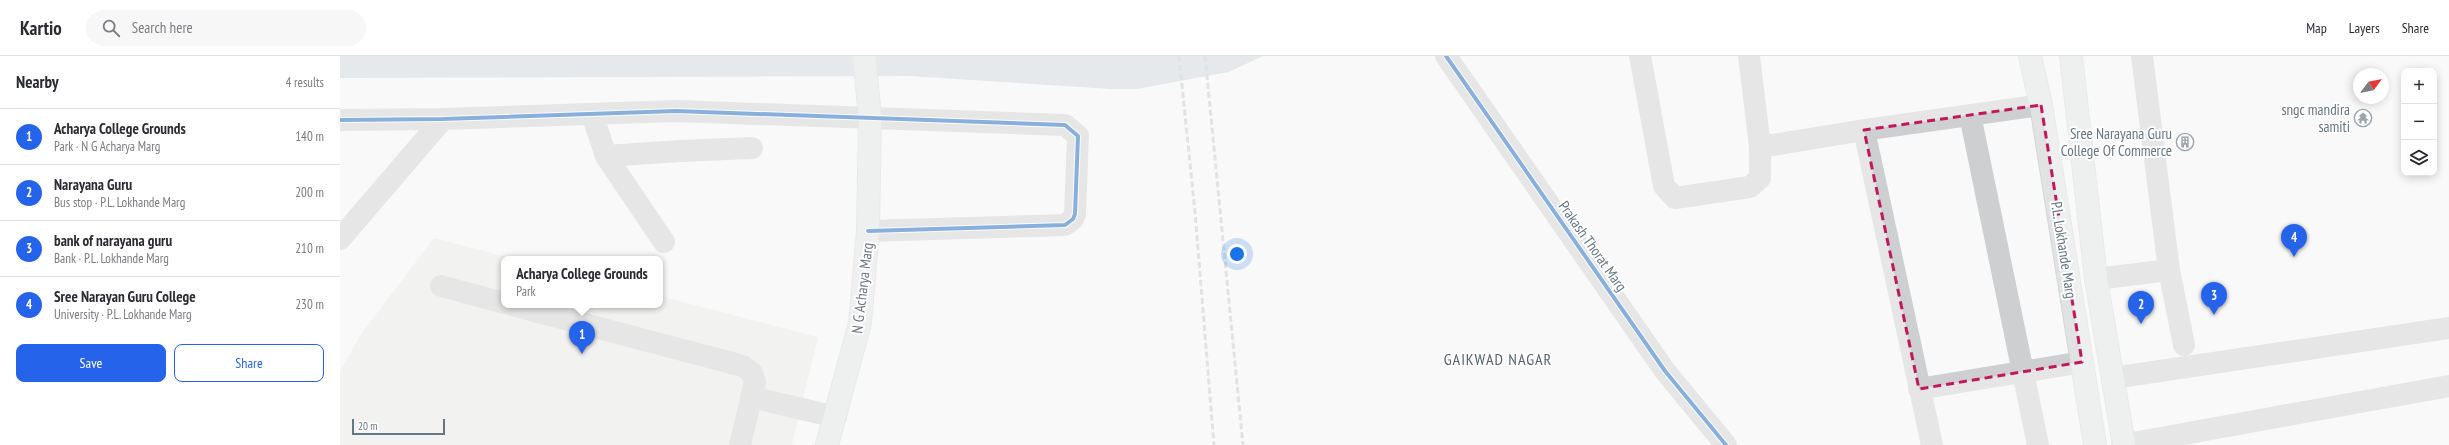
<!DOCTYPE html>
<meta charset="utf-8">
<style>
:root{--surface:#fff;--page:#f7f7f7;--text:#2b2b33;--muted:#7c7c81;--line:#e1e1e2;--accent:#2563eb}
body{margin:0;font-family:"PT Sans Narrow",sans-serif;background:var(--page);color:var(--text)}
.controls{position:absolute;right:12px;top:12px;display:grid;overflow:hidden;border-radius:8px;box-shadow:0 2px 10px #0003}
.controls button{width:36px;height:36px;display:grid;place-items:center;padding:0;border:0;border-bottom:1px solid var(--line);background:var(--surface);color:var(--text);font:20px sans-serif}
.compass{position:absolute;left:2013px;top:12px;width:36px;height:36px;border-radius:50%;background:var(--surface);box-shadow:0 2px 10px #0003;rotate:58deg}
.scale{position:absolute;left:12px;bottom:10px;width:93px;box-sizing:border-box;padding-left:4px;border:2px solid #657683;border-top:0;font-size:11px;line-height:14px;white-space:nowrap;color:#657683;-webkit-text-stroke:3px #fff;paint-order:stroke}
.you{position:absolute;left:897px;top:198px;width:14px;height:14px;margin:-10px;border:3px solid #fff;border-radius:50%;background:#1a73e8;box-shadow:0 0 0 6px #1a73e833}
.badge{display:grid;place-items:center;width:26px;height:26px;border-radius:50%;background:var(--accent);color:#fff;font-size:13px;font-weight:700}
.pin{position:absolute;translate:-50% -33px;filter:drop-shadow(0 1px 2px #0008)}
.pin::after{content:'';position:absolute;top:21px;width:14px;height:12px;background:inherit;clip-path:polygon(0 0,100% 0,50% 100%)}
.popup{position:absolute;left:161px;top:200px;width:162px;height:52px;box-sizing:border-box;display:grid;place-content:center;border-radius:8px;background:var(--surface);filter:drop-shadow(0 1px 3px #0005);font-size:13px;white-space:nowrap;color:var(--muted)}
.popup b{font-size:15px;color:var(--text)}
.popup::after{content:'';position:absolute;left:50%;top:100%;margin-left:-8px;border:8px solid transparent;border-top-color:var(--surface)}
.list{margin:0;padding:0;list-style:none}
h2{display:flex;justify-content:space-between;align-items:center;height:52px;margin:0;padding:0 16px;font-size:17px}
h2 small{font-size:13px;font-weight:400;color:var(--muted)}
.list li{display:grid;grid-template-columns:26px 1fr auto;gap:12px;align-items:center;box-sizing:border-box;height:56px;padding:0 16px;border-top:1px solid var(--line)}
.list b{display:block;font-size:15px;white-space:nowrap}
.list p{margin:0;font-size:13px;white-space:nowrap;color:var(--muted)}
.list em{font-size:13px;font-style:normal;color:var(--muted)}
.actions{display:flex;gap:8px;padding:12px 16px}
.actions a{flex:1;padding:9px 0;border:1px solid var(--accent);border-radius:8px;text-align:center;font-size:14px;color:var(--accent)}
.actions .main{background:var(--accent);color:#fff}
.icon{flex:none;width:22px;height:22px;fill:none;stroke:currentColor;stroke-width:2;stroke-linecap:round;stroke-linejoin:round}
.map{position:relative;flex:none;width:2109px;height:389px;overflow:hidden}
header{display:flex;align-items:center;gap:24px;box-sizing:border-box;height:56px;padding:0 20px;background:var(--surface);border-bottom:1px solid var(--line)}
header strong{font-size:19px}
nav{display:flex;gap:22px;margin-inline-start:auto;font-size:14px}
.search{width:280px;height:36px;background:var(--page);display:flex;align-items:center;gap:10px;box-sizing:border-box;padding:0 14px;border-radius:22px;color:var(--muted);font-size:15px}
main{display:flex}
aside{flex:1;background:var(--surface)}
.map>svg:first-child{display:block}
</style>
<header>
<strong>Kartio</strong>
<div class="search"><svg class="icon" aria-label="search" viewBox="0 0 24 24"><circle cx="10" cy="10" r="6"/><path d="M15 15l6 6"/></svg>Search here</div>
<nav><a>Map</a><a>Layers</a><a>Share</a></nav>
</header>
<main>
<aside>
<h2>Nearby<small>4 results</small></h2>
<ul class="list">
<li><span class="badge">1</span><div><b>Acharya College Grounds</b><p>Park · N G Acharya Marg</p></div><em>140 m</em></li>
<li><span class="badge">2</span><div><b>Narayana Guru</b><p>Bus stop · P.L. Lokhande Marg</p></div><em>200 m</em></li>
<li><span class="badge">3</span><div><b>bank of narayana guru</b><p>Bank · P.L. Lokhande Marg</p></div><em>210 m</em></li>
<li><span class="badge">4</span><div><b>Sree Narayan Guru College</b><p>University · P.L. Lokhande Marg</p></div><em>230 m</em></li>
</ul>
<div class="actions"><a class="main">Save</a><a>Share</a></div>
</aside>
<div class="map">
<svg width="2109" height="389" viewBox="0 0 2109 389">
<rect width="100%" height="100%" fill="#f9f9f9"/>
<path fill="#e8ebe6" d="M94 182 175 203H164V249H320V240L478 281 452 389H0V315L21 278Z"/>
<path fill="#ced6d9" d="M0 0H923L889 16 797 33H771L568 20 0 22Z"/>
<g fill="none" stroke-linecap="round" stroke-linejoin="round">
<defs>
<path id="major" d="M1690 0 1701 49 1755 389
M1731 0 1756 223 1784 389
M487 389 520 267 528 175 530 61 524 0"/>
</defs>
<use href="#major" stroke="#d5d6d7" stroke-width="24"/>
<path stroke="#cecfd0" stroke-width="22" d="M1106 0 1325 315 1386 389
M1300 0 1324 130 1335 142 1410 131 1420 122V91L1409 0
M1802 0 1829 214
M252 58 266 100 324 186
M1630 59 1698 389
M0 64 103 63 336 55 725 69 738 80 735 158 733 163 725 169 528 175
M1524 74 1592 389
M1420 91 1524 74 1701 49
M266 100 340 95 412 92
M0 183 103 63
M1756 223 1829 214 1844 289
M101 230 164 247
M172 249 403 310 412 317 415 326 400 389
M1773 322 2109 272
M1579 333 1742 306
M411 341 496 361
M1782 389 2109 330"/>
<use href="#major" stroke="#e1e2e2" stroke-width="22"/>
<path stroke="#c3c5c6" stroke-width="3" stroke-dasharray="6 3" stroke-linecap="butt" d="M839 0 855 156 874 389
M865 0 903 389"/>
<defs>
<path id="cycleway" d="M1106 0 1325 315 1386 389
M0 64 103 63 336 55 725 69 738 80 735 158 733 163 725 169 528 175"/>
</defs>
<use href="#cycleway" stroke="#fff" stroke-width="6"/>
<use href="#cycleway" stroke="#0057b8" stroke-width="4"/>
</g>
<path d="M0 0H2109V389H0ZM1701 49 1742 306 1579 333 1524 74Z" fill="#f9f9f9" fill-opacity=".55" fill-rule="evenodd"/>
<path fill="none" stroke="#c2185b" stroke-width="3" stroke-dasharray="8 5" stroke-linejoin="round" d="M1701 49 1742 306 1579 333 1524 74Z"/>
<defs>
<symbol id="temple-ring" viewBox="-11 -11 22 22"><circle r="9.5" fill="#fff" stroke="#99a4ac" stroke-width="1.5"/><path d="M0-6L5-2H3V0L6.5 2.5H4V6H1.5V3h-3V6H-4V2.5H-6.5L-3 0V-2H-5Z" fill="#99a4ac"/></symbol>
<symbol id="building-ring" viewBox="-11 -11 22 22"><circle r="9.5" fill="#fff" stroke="#99a4ac" stroke-width="1.5"/><path d="M-4-6H4V6H1V3H-1V6H-4ZM-2.5-4.3h1.7v1.8h-1.7ZM.8-4.3h1.7v1.8H.8ZM-2.5-1h1.7V.8h-1.7ZM.8-1h1.7V.8H.8Z" fill="#99a4ac"/></symbol>
</defs>
<g fill-rule="evenodd">
<use href="#temple-ring" x="2013" y="52" width="20" height="20"/>
<use href="#building-ring" x="1835" y="76" width="20" height="20"/>
</g>
<g text-anchor="middle" dominant-baseline="central" stroke-width="4" stroke-linejoin="round" paint-order="stroke">
<g font-size="15" fill="#657683" stroke="#fff" text-anchor="end">
<text x="2010" y="53">sngc mandira<tspan x="2010" dy="17">samiti</tspan></text>
<text x="1832" y="77">Sree Narayana Guru<tspan x="1832" dy="17">College Of Commerce</tspan></text>
</g>
<g font-size="15" fill="#657683" stroke="#fff">
<text transform="translate(1253 190) rotate(55)">Prakash Thorat Marg</text>
<text transform="translate(1724 194) rotate(81)">P.L. Lokhande Marg</text>
<text transform="translate(522 232) rotate(-83)">N G Acharya Marg</text>
</g>
<g font-size="16" letter-spacing="1" fill="#57646e" stroke="#fff">
<text x="1158" y="303">GAIKWAD NAGAR</text>
</g>
</g>
</svg>
<div class="controls">
<button>+</button>
<button>−</button>
<button><svg class="icon" aria-label="layers" viewBox="0 0 24 24"><path d="M12 4l9 5-9 5-9-5zM3 14l9 5 9-5"/></svg></button>
</div>
<svg class="compass" viewBox="-18 -18 36 36"><path d="M0-13l5 13h-10z" fill="#e53935"/><path d="M0 13l5-13h-10z" fill="#7c7c81"/></svg>
<div class="scale">20 m</div>
<div class="you"></div>
<div class="pin badge" style="left:242px;top:298px">1</div>
<div class="popup"><b>Acharya College Grounds</b>Park</div>
<div class="pin badge" style="left:1801px;top:268px">2</div>
<div class="pin badge" style="left:1874px;top:259px">3</div>
<div class="pin badge" style="left:1954px;top:201px">4</div>
</div>
</main>
